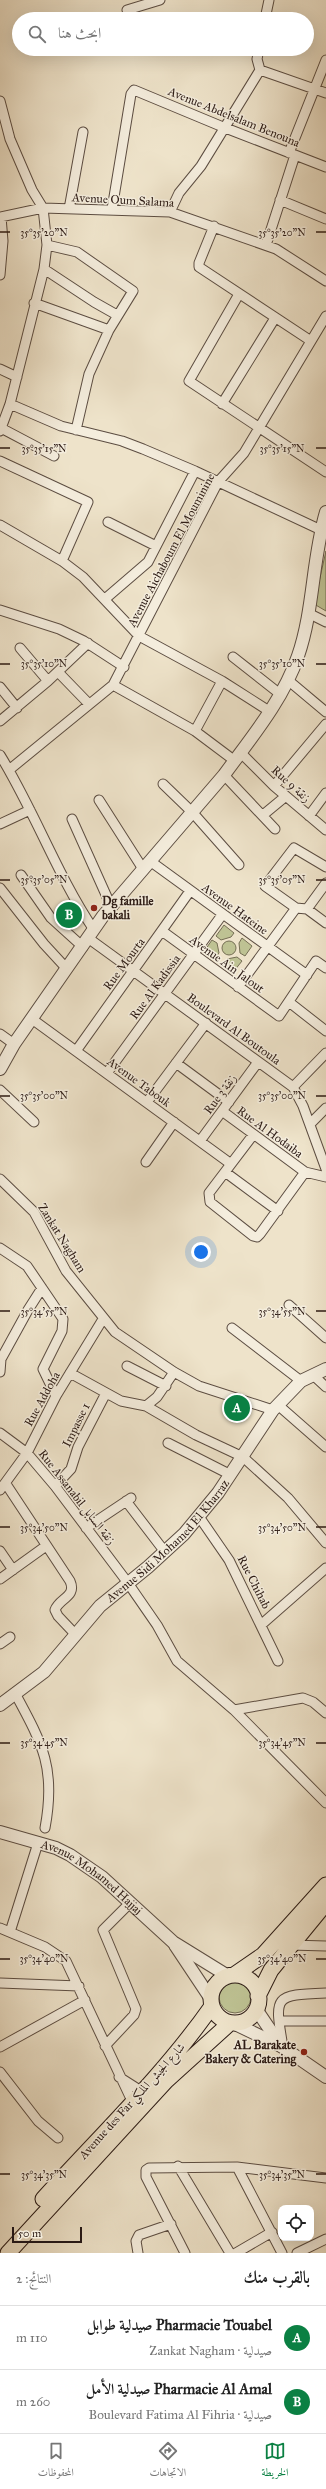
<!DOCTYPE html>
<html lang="ar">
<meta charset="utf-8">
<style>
:root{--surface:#fff;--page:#f6f6f6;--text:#222;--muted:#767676;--line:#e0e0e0;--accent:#0b8043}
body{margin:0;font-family:"IM FELL Great Primer",Amiri,serif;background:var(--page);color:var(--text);direction:rtl}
.controls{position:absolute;right:12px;bottom:12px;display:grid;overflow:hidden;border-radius:8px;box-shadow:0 4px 16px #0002}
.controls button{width:36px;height:36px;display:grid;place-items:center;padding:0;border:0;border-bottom:1px solid var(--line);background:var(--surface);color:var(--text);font:20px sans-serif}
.scale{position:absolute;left:12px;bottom:10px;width:70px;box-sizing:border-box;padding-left:4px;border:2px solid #2c1b15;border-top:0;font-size:11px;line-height:14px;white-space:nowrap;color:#2c1b15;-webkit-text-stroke:3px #f4eddd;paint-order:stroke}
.you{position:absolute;left:201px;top:1252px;width:14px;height:14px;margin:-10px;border:3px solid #fff;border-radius:50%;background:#1a73e8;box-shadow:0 0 0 6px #1a73e833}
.badge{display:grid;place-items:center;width:26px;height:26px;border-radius:50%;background:var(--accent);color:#fff;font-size:13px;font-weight:700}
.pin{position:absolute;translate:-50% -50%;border:2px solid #fff;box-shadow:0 1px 4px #0006}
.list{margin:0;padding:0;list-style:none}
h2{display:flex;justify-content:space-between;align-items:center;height:52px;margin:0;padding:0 16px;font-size:17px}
h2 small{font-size:13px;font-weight:400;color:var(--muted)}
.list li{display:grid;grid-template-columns:26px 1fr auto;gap:12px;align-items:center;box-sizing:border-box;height:64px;padding:0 16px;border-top:1px solid var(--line)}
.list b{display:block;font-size:15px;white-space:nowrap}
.list p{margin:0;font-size:13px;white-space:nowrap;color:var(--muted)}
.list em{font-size:13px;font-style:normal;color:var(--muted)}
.icon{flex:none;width:22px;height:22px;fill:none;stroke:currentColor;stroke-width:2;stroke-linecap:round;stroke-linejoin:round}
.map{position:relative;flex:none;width:326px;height:2253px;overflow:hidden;direction:ltr}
.search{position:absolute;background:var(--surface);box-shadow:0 4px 16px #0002;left:12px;right:12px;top:12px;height:44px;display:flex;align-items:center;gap:10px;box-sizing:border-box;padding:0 14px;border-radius:22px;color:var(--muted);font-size:15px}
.sheet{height:180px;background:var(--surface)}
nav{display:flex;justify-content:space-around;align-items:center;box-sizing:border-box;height:56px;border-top:1px solid var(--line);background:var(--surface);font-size:11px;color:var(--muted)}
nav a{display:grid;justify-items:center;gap:2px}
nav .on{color:var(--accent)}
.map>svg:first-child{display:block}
</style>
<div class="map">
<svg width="326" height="2253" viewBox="0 0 326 2253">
<rect width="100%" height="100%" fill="#eee3ca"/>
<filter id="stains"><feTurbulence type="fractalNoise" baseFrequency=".005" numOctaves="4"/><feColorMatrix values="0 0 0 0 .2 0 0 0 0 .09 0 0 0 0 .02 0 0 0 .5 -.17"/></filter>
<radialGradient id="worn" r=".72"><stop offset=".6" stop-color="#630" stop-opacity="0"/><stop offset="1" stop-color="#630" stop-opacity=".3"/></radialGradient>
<path fill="#bec293" stroke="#756e54" d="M326 551V611L314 604Z
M224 925 234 933 231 937 221 940 216 936Z
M242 938 252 946 245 956 240 953 239 943Z
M212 940 217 943 219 953 215 958 205 950Z
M222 948a7 7 0 1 1 14 0a7 7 0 1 1-14 0Z
M237 957 242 961 234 971 224 964 227 959Z
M219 1997a16 16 0 1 1 32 0a16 16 0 1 1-32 0Z"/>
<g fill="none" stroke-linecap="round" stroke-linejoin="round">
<defs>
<path id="minor" d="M127 10 160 0
M265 19 269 0
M260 70 326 93
M0 101 10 139 32 190 43 208 47 245 44 269 10 404 0 431
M289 153 326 60
M280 200 326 219
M69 209 83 132
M112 209 131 94 134 90 223 127 326 167
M170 212 179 193 201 166 260 70 257 59 259 49
M0 217 43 208 170 212 276 249 326 281
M214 226 199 263V267L311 341
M47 245 77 252 133 291 109 330 89 374 76 430
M266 245 295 155
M44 269 94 302 117 315
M0 275 3 241 1 217
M239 294 189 381 326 472
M34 303 109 330
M0 369 17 377
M10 404 61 426 122 441 143 449 195 471 321 530
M222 404 275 318
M1 428 54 456
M0 461 88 502 62 561
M108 522 156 546
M0 525 62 561 83 577 139 636 222 681 269 711
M105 599 148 562 195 471
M0 610 59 629 84 641 124 667
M308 613 326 622
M20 648 48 681
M233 657 280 694
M58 672 89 704
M289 681 326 712
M113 685 195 731 235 761
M0 687 17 708
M0 721 48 681 88 643
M195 731 222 681
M241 753 274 786 326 830
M0 755C35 812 57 875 94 930
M9 770 113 685 218 482 244 453 326 316
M224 775 275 829
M163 784 193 813 239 865
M274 786 326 724
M99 800 143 869
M263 815 286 796
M309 816 326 793
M72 819 111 906
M0 824 30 810
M150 861 307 975
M326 867 294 848 265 886 296 908 307 909 326 923
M21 875 51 918 83 947
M0 888 44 944 67 969
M307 909 326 883
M162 931 279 1016 316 961 326 968
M88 938 293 1087 303 1106 326 1169
M238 987 296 908
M289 1002 326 1031
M32 1019 231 1164
M0 1034 14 1044
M76 1051 190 891
M176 1063 229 1102
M107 1073 222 915
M293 1087 326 1053
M0 1090 34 1122
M147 1102 206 1023
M222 1111 305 1172 326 1177
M310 1124 326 1108
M253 1135 209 1193 210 1202 253 1236 257 1237 260 1234 305 1172
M200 1141 258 1062
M146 1162 174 1122
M225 1172 278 1211
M0 1179 34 1212 66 1271 115 1332 174 1372 199 1386 273 1410
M0 1248 27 1266 63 1319 62 1331 43 1369 56 1396
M289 1305 326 1338
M232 1328 301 1381
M127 1366 166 1386
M0 1372 1 1359 28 1310 42 1288
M70 1373 121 1401 146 1406 157 1397 174 1372
M313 1375 326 1387
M278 1405 326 1447
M146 1406 196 1435 243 1457 288 1498 326 1543
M0 1433 27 1453 55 1486 128 1583 157 1625 177 1661 234 1710 326 1803
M168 1443 231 1475
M6 1484 70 1581C77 1597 59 1598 55 1610L58 1616 75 1634
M55 1486 71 1469 78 1447 106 1393
M0 1490 27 1453 56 1396 103 1319
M126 1501 165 1552
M200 1518 229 1560 278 1661
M86 1528 131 1498
M0 1551 13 1570
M0 1579 46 1546
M262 1624 326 1568
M0 1644 10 1637
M16 1695C43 1745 56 1769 45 1828
M234 1710 303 1698 313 1702 326 1713
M0 1928 45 1947 66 1961 132 2101
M10 1932 38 1843
M290 1945 326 1946
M0 1983 79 1986
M279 2021H326
M105 2046 134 2015 136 2009 103 1930 129 1904
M0 2047 85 2000
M283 2047C274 1995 274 1995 326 1993
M0 2072 38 2121 58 2138
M119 2077 141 2091
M178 2166 230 2253
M237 2167 282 2253
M138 2253 136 2241 139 2235 171 2224
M185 2253 146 2177V2170L149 2168 237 2167 326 2178
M236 2253 272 2232
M297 2253 326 2239"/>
<g id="tertiary">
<path d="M0 1069 14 1044 103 916 224 775C251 738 283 700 298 656 314 610 312 559 326 512"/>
<path id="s1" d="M0 1705 44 1672 100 1606 148 1567 184 1534 218 1493 273 1410 301 1381 326 1369"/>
<path id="s2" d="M0 1832 56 1848 70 1855 102 1877 173 1942 228 1976"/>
<path d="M175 1945 211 1999"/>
<path d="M256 2009 281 2046"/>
<path d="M233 2023 281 2046 326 2077"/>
</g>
<path id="primary" d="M234 1975 263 1955 326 1885
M211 1999a24 24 0 1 1 48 0a24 24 0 1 1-48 0Z
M258 1996 271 1970 326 1903
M43 2199C100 2136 163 2076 212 2006
M8 2253 166 2081 230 2023"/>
</defs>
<use href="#minor" stroke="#5c4d42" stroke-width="11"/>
<use href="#tertiary" stroke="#5c4d42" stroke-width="14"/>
<use href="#primary" stroke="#2c1b15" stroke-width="17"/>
<use href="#minor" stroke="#f4eddd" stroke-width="9"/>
<use href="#tertiary" stroke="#f4eddd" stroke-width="12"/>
<use href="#primary" stroke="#eee3ca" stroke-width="15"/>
</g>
<path fill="none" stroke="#2c1b15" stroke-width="1.5" d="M0 232H10M316 232H326M0 448H10M316 448H326M0 664H10M316 664H326M0 880H10M316 880H326M0 1096H10M316 1096H326M0 1311H10M316 1311H326M0 1527H10M316 1527H326M0 1743H10M316 1743H326M0 1959H10M316 1959H326M0 2174H10M316 2174H326"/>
<g fill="#8f2418" stroke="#f4eddd" stroke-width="1.5">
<circle cx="94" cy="908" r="4"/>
<circle cx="304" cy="2052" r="4"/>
</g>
<g text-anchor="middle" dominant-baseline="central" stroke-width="3" stroke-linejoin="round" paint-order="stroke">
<g font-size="12" fill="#2c1b15" stroke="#f4eddd">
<text transform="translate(234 117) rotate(22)">Avenue Abdelsalam Benouna</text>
<text transform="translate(123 200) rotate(3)">Avenue Oum Salama</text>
<text transform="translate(171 550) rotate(-62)">Avenue Aichaboum El Mouminine</text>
<text transform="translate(291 784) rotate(42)">Rue 9 زنقة</text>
<text transform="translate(235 909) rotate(36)">Avenue Hateine</text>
<text transform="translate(124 964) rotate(-54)">Rue Mourta</text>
<text transform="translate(227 964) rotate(36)">Avenue Ain Jalout</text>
<text transform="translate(155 987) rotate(-54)">Rue Al Kadissia</text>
<text transform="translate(234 1029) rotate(36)">Boulevard Al Boutoula</text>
<text transform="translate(139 1082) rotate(36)">Avenue Tabouk</text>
<text transform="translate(220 1094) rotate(-54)">Rue 3 زنقة</text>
<text transform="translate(270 1132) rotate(36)">Rue Al Hodaiba</text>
<text transform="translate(62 1238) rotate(58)">Zankat Nagham</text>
<text transform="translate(42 1399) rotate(-61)">Rue Addoha</text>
<text transform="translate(76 1425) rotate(-64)">Impasse 1</text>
<text transform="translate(77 1497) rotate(52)">Rue Assanabil زنقة السنابل</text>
<text stroke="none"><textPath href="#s1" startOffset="236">Avenue Sidi Mohamed El Kharraz</textPath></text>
<text transform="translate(254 1582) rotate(63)">Rue Chihab</text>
<text stroke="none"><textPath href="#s2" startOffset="104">Avenue Mohamed Hajjaj</textPath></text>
<text transform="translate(132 2101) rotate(-48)">Avenue des Far شارع الجيش الملكي</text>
</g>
<g font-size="12" font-weight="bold" fill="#2c1b15" stroke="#f4eddd" text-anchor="start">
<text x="102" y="901">Dg famille<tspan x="102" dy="14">bakali</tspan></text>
<text x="296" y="2045" text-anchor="end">AL Barakate<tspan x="296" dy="14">Bakery &amp; Catering</tspan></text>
</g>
</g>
<g font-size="10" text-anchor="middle" fill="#2c1b15" stroke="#f4eddd" stroke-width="3" stroke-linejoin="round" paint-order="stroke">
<text x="44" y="236">35°35'20"N</text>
<text x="282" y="236">35°35'20"N</text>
<text x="44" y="452">35°35'15"N</text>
<text x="282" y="452">35°35'15"N</text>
<text x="44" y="667">35°35'10"N</text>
<text x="282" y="667">35°35'10"N</text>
<text x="44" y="883">35°35'05"N</text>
<text x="282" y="883">35°35'05"N</text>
<text x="44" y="1099">35°35'00"N</text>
<text x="282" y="1099">35°35'00"N</text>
<text x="44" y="1315">35°34'55"N</text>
<text x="282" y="1315">35°34'55"N</text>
<text x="44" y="1531">35°34'50"N</text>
<text x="282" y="1531">35°34'50"N</text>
<text x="44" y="1746">35°34'45"N</text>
<text x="282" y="1746">35°34'45"N</text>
<text x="44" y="1962">35°34'40"N</text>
<text x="282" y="1962">35°34'40"N</text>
<text x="44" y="2178">35°34'35"N</text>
<text x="282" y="2178">35°34'35"N</text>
</g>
<rect width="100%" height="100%" filter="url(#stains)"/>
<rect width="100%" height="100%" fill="url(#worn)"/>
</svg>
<div class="controls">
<button><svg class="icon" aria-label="locate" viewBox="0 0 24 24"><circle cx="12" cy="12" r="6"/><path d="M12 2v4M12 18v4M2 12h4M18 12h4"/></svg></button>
</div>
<div class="scale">50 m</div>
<div class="you"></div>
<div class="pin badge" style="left:237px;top:1408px">A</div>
<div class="pin badge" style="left:69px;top:915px">B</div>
<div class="search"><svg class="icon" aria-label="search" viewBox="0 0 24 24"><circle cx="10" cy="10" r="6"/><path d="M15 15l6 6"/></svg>ابحث هنا</div>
</div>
<section class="sheet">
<h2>بالقرب منك<small>النتائج: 2</small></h2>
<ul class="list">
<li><span class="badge">A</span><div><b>Pharmacie Touabel صيدلية طوابل</b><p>صيدلية · Zankat Nagham</p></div><em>110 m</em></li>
<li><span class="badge">B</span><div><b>Pharmacie Al Amal صيدلية الأمل</b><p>صيدلية · Boulevard Fatima Al Fihria</p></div><em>260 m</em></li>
</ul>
</section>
<nav>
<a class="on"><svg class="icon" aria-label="map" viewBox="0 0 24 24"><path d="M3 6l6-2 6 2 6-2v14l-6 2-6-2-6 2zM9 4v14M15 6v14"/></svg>الخريطة</a>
<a><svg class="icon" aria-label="directions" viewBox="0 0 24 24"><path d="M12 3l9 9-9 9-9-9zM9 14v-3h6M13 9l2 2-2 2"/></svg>الاتجاهات</a>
<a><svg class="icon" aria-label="saved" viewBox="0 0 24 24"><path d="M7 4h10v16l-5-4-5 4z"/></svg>المحفوظات</a>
</nav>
